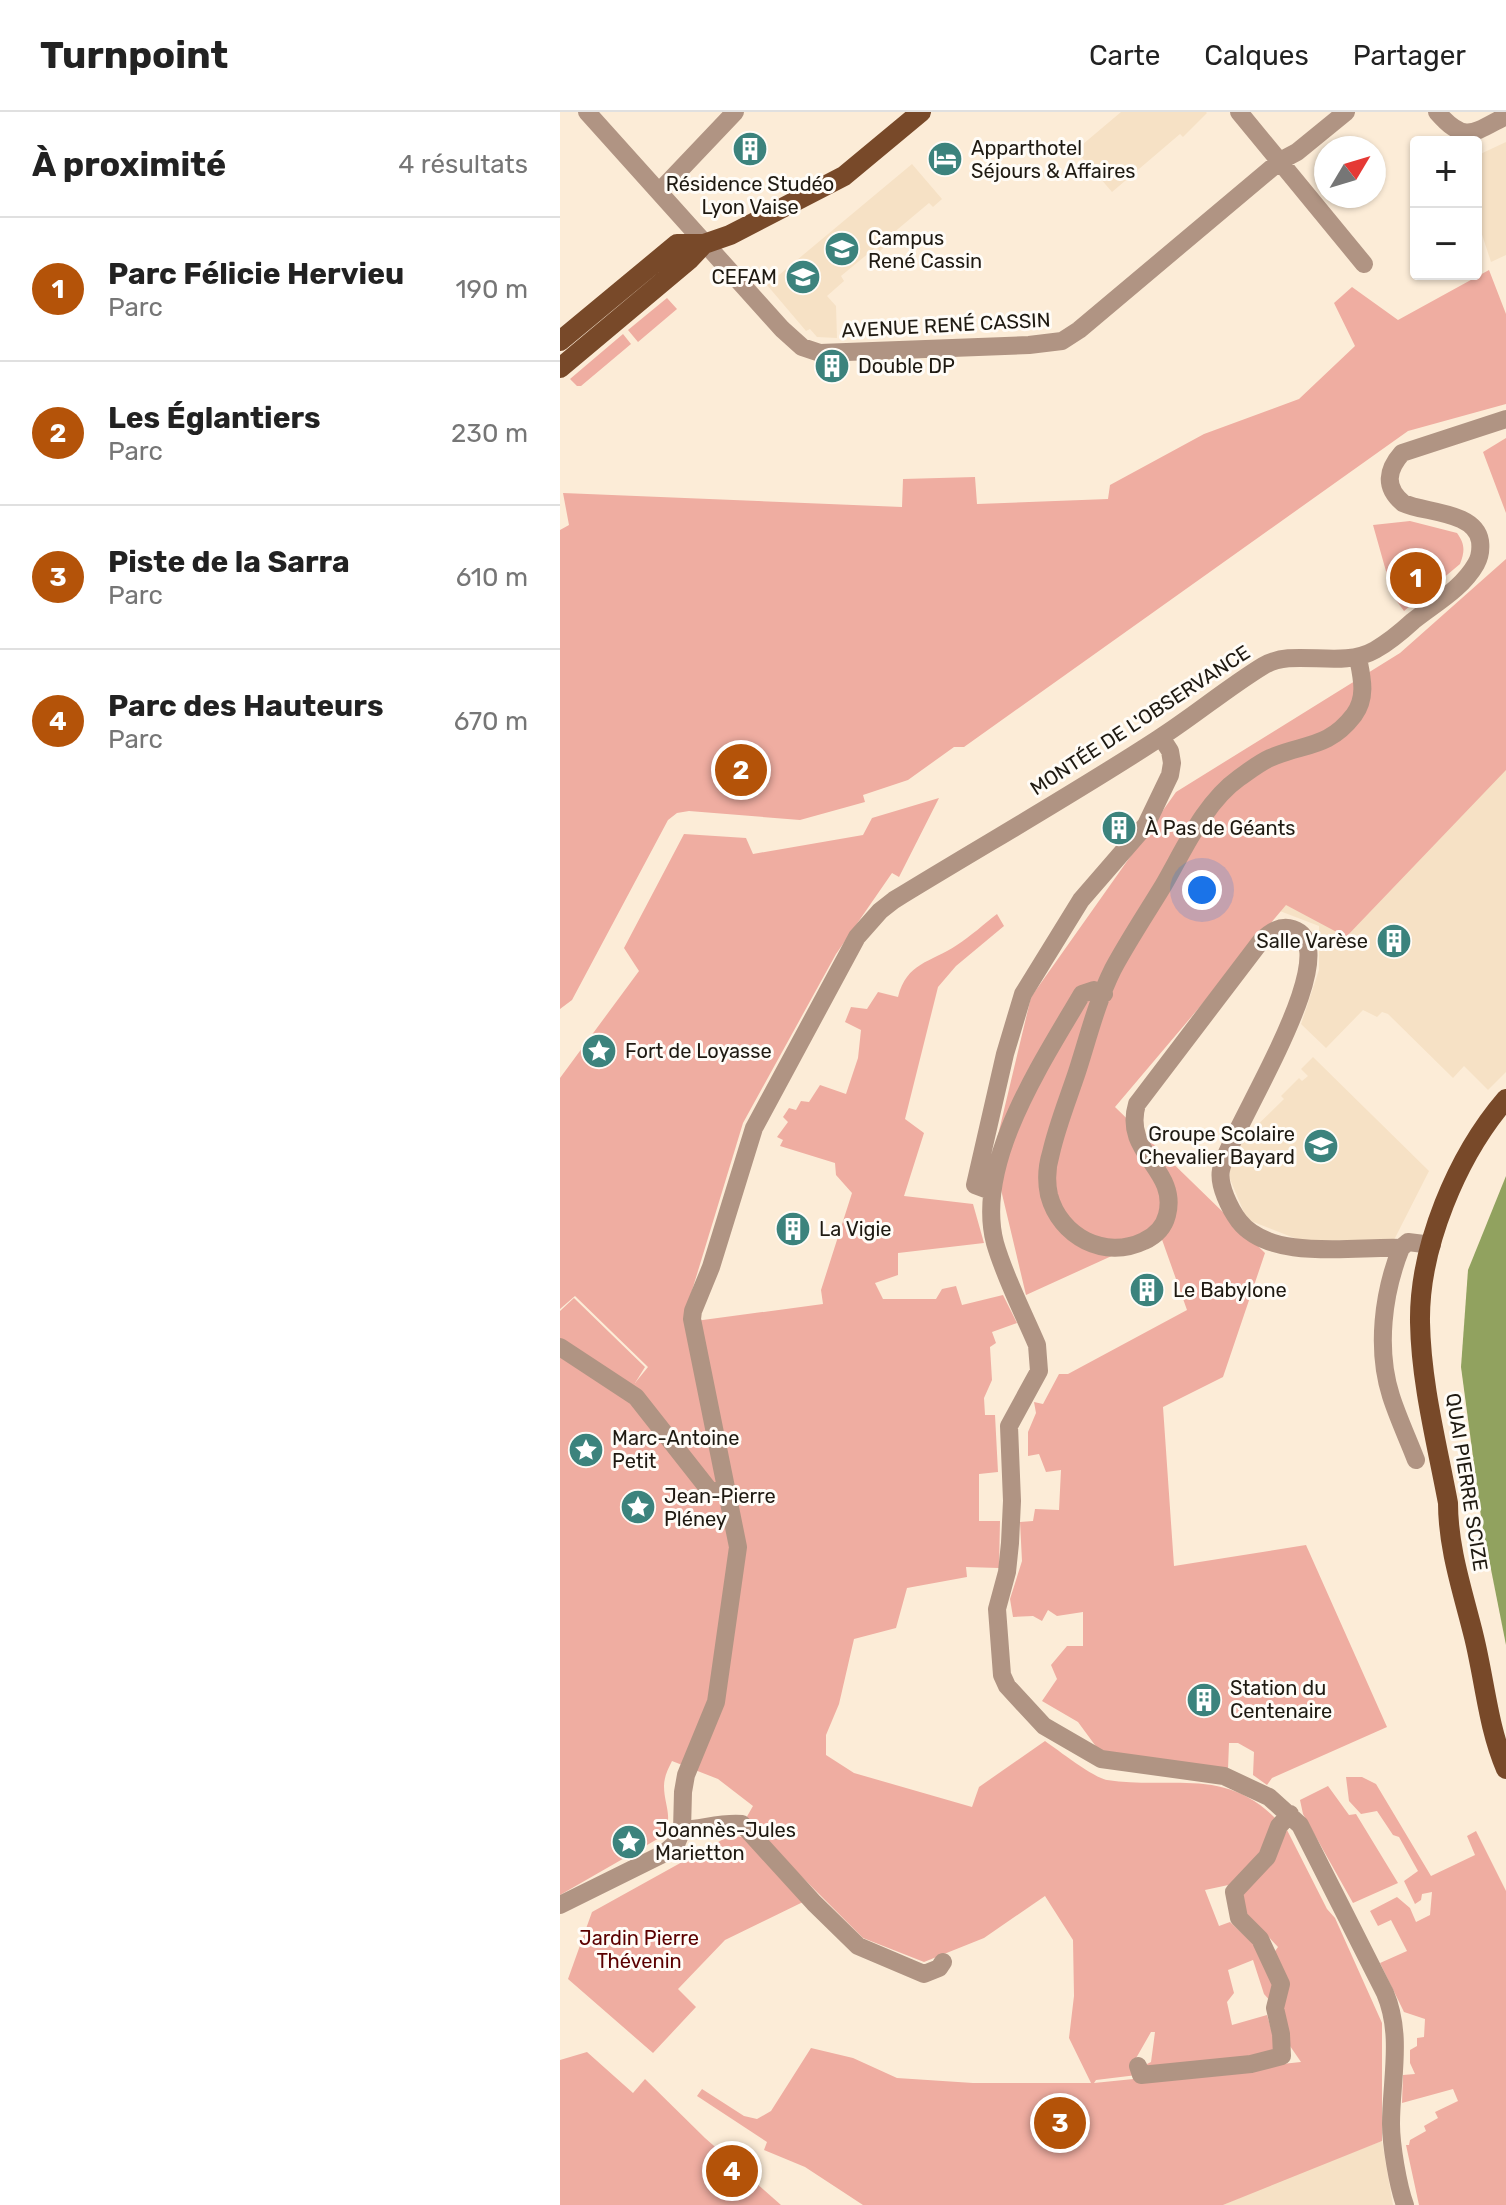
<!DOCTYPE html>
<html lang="fr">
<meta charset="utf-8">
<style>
:root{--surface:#fff;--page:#f6f6f6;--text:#222;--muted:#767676;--line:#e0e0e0;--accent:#b45309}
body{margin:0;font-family:Rubik,sans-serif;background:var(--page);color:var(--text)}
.controls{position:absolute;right:24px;top:24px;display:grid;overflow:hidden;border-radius:8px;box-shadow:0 2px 6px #0004}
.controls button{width:72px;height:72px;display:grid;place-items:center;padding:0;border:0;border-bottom:2px solid var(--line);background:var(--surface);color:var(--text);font:40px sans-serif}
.compass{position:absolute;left:754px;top:24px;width:72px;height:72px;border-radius:50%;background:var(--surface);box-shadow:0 2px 6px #0004;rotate:52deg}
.you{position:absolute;left:642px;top:778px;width:28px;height:28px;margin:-20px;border:6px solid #fff;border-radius:50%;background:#1a73e8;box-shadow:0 0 0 12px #1a73e833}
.badge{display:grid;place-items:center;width:52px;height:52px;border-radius:50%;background:var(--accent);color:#fff;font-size:26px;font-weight:700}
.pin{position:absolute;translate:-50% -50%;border:4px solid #fff;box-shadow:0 2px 8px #0006}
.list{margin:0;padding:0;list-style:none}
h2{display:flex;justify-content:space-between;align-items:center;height:104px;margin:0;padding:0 32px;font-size:34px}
h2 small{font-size:26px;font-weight:400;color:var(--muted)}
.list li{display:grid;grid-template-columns:52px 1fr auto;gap:24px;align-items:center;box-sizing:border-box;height:144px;padding:0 32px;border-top:2px solid var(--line)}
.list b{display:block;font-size:30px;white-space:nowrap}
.list p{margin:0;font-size:26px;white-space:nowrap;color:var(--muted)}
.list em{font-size:26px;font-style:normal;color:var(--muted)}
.map{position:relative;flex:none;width:946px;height:2093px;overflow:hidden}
header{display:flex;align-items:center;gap:48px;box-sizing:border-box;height:112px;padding:0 40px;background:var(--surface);border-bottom:2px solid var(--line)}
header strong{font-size:38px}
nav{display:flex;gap:44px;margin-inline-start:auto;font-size:28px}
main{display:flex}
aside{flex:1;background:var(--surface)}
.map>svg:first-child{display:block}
</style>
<header>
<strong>Turnpoint</strong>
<nav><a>Carte</a><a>Calques</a><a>Partager</a></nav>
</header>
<main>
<aside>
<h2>À proximité<small>4 résultats</small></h2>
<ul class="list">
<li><span class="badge">1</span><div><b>Parc Félicie Hervieu</b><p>Parc</p></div><em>190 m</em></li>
<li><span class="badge">2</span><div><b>Les Églantiers</b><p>Parc</p></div><em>230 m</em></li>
<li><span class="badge">3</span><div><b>Piste de la Sarra</b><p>Parc</p></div><em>610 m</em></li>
<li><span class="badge">4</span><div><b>Parc des Hauteurs</b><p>Parc</p></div><em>670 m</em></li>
</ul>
</aside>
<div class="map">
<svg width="946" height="2093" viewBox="0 0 946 2093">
<rect width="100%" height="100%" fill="#fcecd7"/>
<path fill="#f6e1c5" d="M561 0H646L647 1 623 25 620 22 552 80 516 38Z
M946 30V143L931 150 916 104V44Z
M352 52 382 87 373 95 369 91 326 127 329 131 320 139 316 135 281 164 284 169 267 184 276 194 277 226 257 225 250 217 246 219 207 173Z
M946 652V960L928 978 904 954 893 966 828 902 822 900 817 905 803 898 766 936 741 912 759 858V814L624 762Z
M753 945 869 1059 834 1128 742 1129 691 1109 685 1103 670 1067V1058L682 1028 724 987 721 984 739 966 742 969 748 964 741 957Z
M822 2029 833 2093H663L738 2061Z"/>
<path fill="#efada1" d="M929 158 946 202V292L848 319 404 635H394L348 668 303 683 305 690 240 708 129 699 117 701 108 708 12 888 0 897V418L9 413 3 381 342 395 343 367 415 365 417 392 548 387 550 373 644 322 739 287 795 234 774 191 792 175 838 208Z
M107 186 117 197 78 230 68 218Z
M63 222 71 232 21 274H17L10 267Z
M946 326V401L923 340Z
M850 409 897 421C905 432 905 439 900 452L844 499 833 484 813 413Z
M946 447V658L786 825 726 793 555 995 705 1141 663 1265 603 1295 614 1454 746 1433 827 1615 712 1666 707 1673 693 1663 694 1640 678 1631H669L668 1657 543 1644 518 1610 482 1589 497 1567 491 1553 507 1534H523V1500L497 1504 488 1498 482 1509 473 1504 453 1505 450 1487 462 1449 460 1410 473 1409 475 1397 499 1398 501 1358 486 1360 479 1342 468 1344V1320L476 1301 474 1290 483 1292 499 1262H508L627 1198 600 1122 466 1183 433 1044 471 885 616 680 840 541Z
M379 686 339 765 332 761 276 842 183 1011 127 1195 128 1210 263 1192 261 1178 292 1081 276 1063 275 1051 220 1034 223 1028 217 1025 228 1010 223 1005 229 996 236 998 241 989 249 990 260 973 286 982 298 946 301 918 285 910 291 895 307 897 318 880 338 885C347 850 370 851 397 833 411 824 424 812 437 802L444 814 396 854 378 875 345 1007 364 1021 344 1084 413 1092 424 1131 338 1141V1163L315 1171 323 1187H376L382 1177 396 1174 402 1193 443 1183 457 1211 432 1220 436 1231 430 1235 432 1268 424 1286 425 1303H435L438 1360 419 1362V1409H440L439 1456 406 1455 407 1465 347 1476 336 1516 294 1527 279 1592 266 1623V1643L294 1661 412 1695 419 1675 485 1629C498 1638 534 1666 547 1668 611 1678 664 1654 716 1707L703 1736 673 1772 645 1778 659 1814 670 1810 697 1835 716 1873 711 1890 704 1882 693 1848 668 1858 674 1881 667 1890 672 1913 707 1903 719 1943 588 1957 585 1953 591 1950 595 1920H591L571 1955 577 1963 536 1968 534 1971 741 1950 730 1934 713 1842 718 1835 687 1802 681 1782 712 1749 727 1718 767 1797 775 1806 822 1911V2029L663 2093H303L245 2055 204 2038 207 2030 137 1984 142 1977 184 2004 197 2007 211 1999 251 1936 293 1946 337 1966 413 1971H531L509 1926 514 1884 513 1828 485 1784 424 1826 364 1850 303 1826 185 1708 193 1694 158 1667 112 1649C108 1657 104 1665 104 1674 104 1694 115 1707 101 1725L0 1783V1199L14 1186 85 1255 75 1271 88 1255 15 1184 0 1197V966L79 859 64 836 124 722 186 726 193 742 303 723 312 706Z
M786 1665H802L816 1672 871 1764 915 1743 907 1724 916 1719 946 1779V2093H859L846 2033H849L850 2028 866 2019 864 2014 878 2006 875 2000 898 1989 893 1977 842 1991 843 1963 855 1962 850 1951V1938L857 1934V1926L864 1925 865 1907 844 1900 820 1851 847 1839 831 1808 818 1814 810 1799 837 1785 850 1796 856 1810 870 1803 872 1780 862 1782 861 1788 855 1792 844 1769 858 1759 839 1725 833 1723 817 1699 801 1702 789 1689Z
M768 1674 789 1703 796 1702 838 1771 793 1791 743 1702 740 1688Z
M169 1724 183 1725 243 1790 165 1828 118 1877 136 1895 93 1941 8 1867 32 1800Z
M27 1940 73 1981 85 1967 145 2026 221 2093H0V1948Z"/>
<path fill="#91a25f" d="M946 1064V1533L922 1412 901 1255 908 1158Z"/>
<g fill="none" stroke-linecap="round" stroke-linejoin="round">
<path stroke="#b09483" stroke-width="18" d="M27 0 222 217 242 235 260 241 469 233 502 229 519 218 720 49 737 40 786 0
M679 0 804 152
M877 0C905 32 913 21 946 4
M99 80 175 0
M798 546C802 566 807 585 794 603 768 637 744 631 710 646 699 651 689 659 679 666 644 691 624 738 603 774 586 802 568 829 553 857 537 889 528 926 517 960 508 987 497 1014 491 1041 487 1054 486 1069 489 1083 500 1125 545 1148 584 1129 595 1124 604 1115 607 1103 619 1057 562 1042 577 992L701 829C710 820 720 813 733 817 791 836 668 1020 661 1058 658 1073 670 1097 679 1109 711 1150 795 1134 841 1136L848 1130 872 1133
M544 882 534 878 522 882C483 949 414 1051 435 1131 445 1166 463 1200 477 1233L479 1259 449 1314 452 1389 450 1431 447 1460 437 1497 442 1563 447 1574 484 1614 541 1647 664 1664 709 1685 740 1713 825 1881C843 1923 831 1968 831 2012 831 2033 838 2074 845 2093
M431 1079 415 1073 445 942 463 882 521 788 586 713 610 663 612 651 610 639 601 625
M841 1136C823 1181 816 1237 831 1284 838 1306 848 1327 856 1348
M0 1235 76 1285 150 1379H168
M122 1718C143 1717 161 1710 182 1712L254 1791 298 1834 364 1862 379 1856 383 1850
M0 1793 103 1742 117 1730 122 1718 123 1680 126 1663 156 1590 178 1435 132 1207 133 1199 151 1155 194 1016 297 825 320 799 334 788C422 734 512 683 598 627 634 604 667 576 703 554 734 535 780 558 815 538 829 530 841 520 853 509 874 492 902 477 916 452 920 445 921 437 920 429 915 399 864 401 843 391 824 375 827 358 842 341L946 307
M578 1954 581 1963 691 1952 722 1944 721 1922 715 1896 721 1872 700 1827 679 1806 674 1780 707 1745 719 1714 730 1702"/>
<path stroke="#784929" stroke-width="20" d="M0 229 117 132H144L170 123 284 64 361 0
M0 256 130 147 144 132
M946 987C897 1044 859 1135 860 1210 861 1271 877 1332 888 1391 888 1437 903 1480 914 1525 925 1570 928 1615 946 1657"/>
</g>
<defs>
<symbol id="building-disc" viewBox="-11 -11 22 22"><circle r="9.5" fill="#3c837d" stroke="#fffcf7"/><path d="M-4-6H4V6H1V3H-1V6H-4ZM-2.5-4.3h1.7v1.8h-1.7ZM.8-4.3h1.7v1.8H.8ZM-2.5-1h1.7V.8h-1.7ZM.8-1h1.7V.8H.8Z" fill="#fff"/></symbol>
<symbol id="hotel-disc" viewBox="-11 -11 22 22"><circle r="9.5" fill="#3c837d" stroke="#fffcf7"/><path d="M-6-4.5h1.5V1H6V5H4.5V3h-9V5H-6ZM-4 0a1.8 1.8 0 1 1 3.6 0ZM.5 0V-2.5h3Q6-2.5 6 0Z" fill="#fff"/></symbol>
<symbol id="university-disc" viewBox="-11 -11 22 22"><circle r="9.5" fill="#3c837d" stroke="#fffcf7"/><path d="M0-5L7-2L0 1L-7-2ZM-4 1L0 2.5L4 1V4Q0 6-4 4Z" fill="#fff"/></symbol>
<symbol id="sight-disc" viewBox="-11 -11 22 22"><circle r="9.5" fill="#3c837d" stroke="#fffcf7"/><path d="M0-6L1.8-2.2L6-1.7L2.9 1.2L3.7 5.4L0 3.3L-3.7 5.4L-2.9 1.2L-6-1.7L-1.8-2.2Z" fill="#fff"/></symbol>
<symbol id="school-disc" viewBox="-11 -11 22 22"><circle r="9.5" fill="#3c837d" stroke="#fffcf7"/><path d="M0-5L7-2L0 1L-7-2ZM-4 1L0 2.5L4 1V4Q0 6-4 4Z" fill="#fff"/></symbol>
</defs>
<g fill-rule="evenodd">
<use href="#building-disc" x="170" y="17" width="40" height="40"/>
<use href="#hotel-disc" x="365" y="27" width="40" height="40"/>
<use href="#university-disc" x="262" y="117" width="40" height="40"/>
<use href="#university-disc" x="223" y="145" width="40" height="40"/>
<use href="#building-disc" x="252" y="234" width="40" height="40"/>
<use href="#building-disc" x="539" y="696" width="40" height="40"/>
<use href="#building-disc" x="814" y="809" width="40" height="40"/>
<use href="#sight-disc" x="19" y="919" width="40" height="40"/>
<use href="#school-disc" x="741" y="1014" width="40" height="40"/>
<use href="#building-disc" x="213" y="1097" width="40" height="40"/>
<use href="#building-disc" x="567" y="1158" width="40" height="40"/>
<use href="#sight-disc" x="6" y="1318" width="40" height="40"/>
<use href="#sight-disc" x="58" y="1375" width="40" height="40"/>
<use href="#building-disc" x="624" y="1568" width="40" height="40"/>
<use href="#sight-disc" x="49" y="1710" width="40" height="40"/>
</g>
<g text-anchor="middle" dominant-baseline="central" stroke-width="6" stroke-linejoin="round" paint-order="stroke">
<g font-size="20" fill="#1f1a12" stroke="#fffcf7" text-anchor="start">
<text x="411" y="36">Apparthotel<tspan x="411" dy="23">Séjours &amp; Affaires</tspan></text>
<text x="190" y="72" text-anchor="middle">Résidence Studéo<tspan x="190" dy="23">Lyon Vaise</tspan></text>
<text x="308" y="126">Campus<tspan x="308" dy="23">René Cassin</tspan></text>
<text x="217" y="165" text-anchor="end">CEFAM</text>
<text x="298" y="254">Double DP</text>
<text x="585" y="716">À Pas de Géants</text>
<text x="808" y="829" text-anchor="end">Salle Varèse</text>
<text x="65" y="939">Fort de Loyasse</text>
<text x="735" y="1022" text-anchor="end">Groupe Scolaire<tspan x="735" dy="23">Chevalier Bayard</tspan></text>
<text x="259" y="1117">La Vigie</text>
<text x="613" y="1178">Le Babylone</text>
<text x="52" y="1326">Marc-Antoine<tspan x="52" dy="23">Petit</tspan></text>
<text x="104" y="1384">Jean-Pierre<tspan x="104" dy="23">Pléney</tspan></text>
<text x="670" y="1576">Station du<tspan x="670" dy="23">Centenaire</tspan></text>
<text x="95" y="1718">Joannès-Jules<tspan x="95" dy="23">Marietton</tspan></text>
</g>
<g font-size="20" fill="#1f1a12" stroke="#fffcf7">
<text transform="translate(386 213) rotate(-3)">AVENUE RENÉ CASSIN</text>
<text transform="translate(580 608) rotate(-33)">MONTÉE DE L'OBSERVANCE</text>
<text transform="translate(907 1370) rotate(81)">QUAI PIERRE SCIZE</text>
</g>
<g font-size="20" fill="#5b0000" stroke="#fffcf7">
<text x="79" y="1826">Jardin Pierre<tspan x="79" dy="23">Thévenin</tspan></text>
</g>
</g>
</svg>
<div class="controls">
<button>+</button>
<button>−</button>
</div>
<svg class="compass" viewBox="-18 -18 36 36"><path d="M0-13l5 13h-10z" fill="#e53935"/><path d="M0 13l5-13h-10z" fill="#767676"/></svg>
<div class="you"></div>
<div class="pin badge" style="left:856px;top:466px">1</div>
<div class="pin badge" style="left:181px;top:658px">2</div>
<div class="pin badge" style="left:500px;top:2011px">3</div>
<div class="pin badge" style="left:172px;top:2059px">4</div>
</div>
</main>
